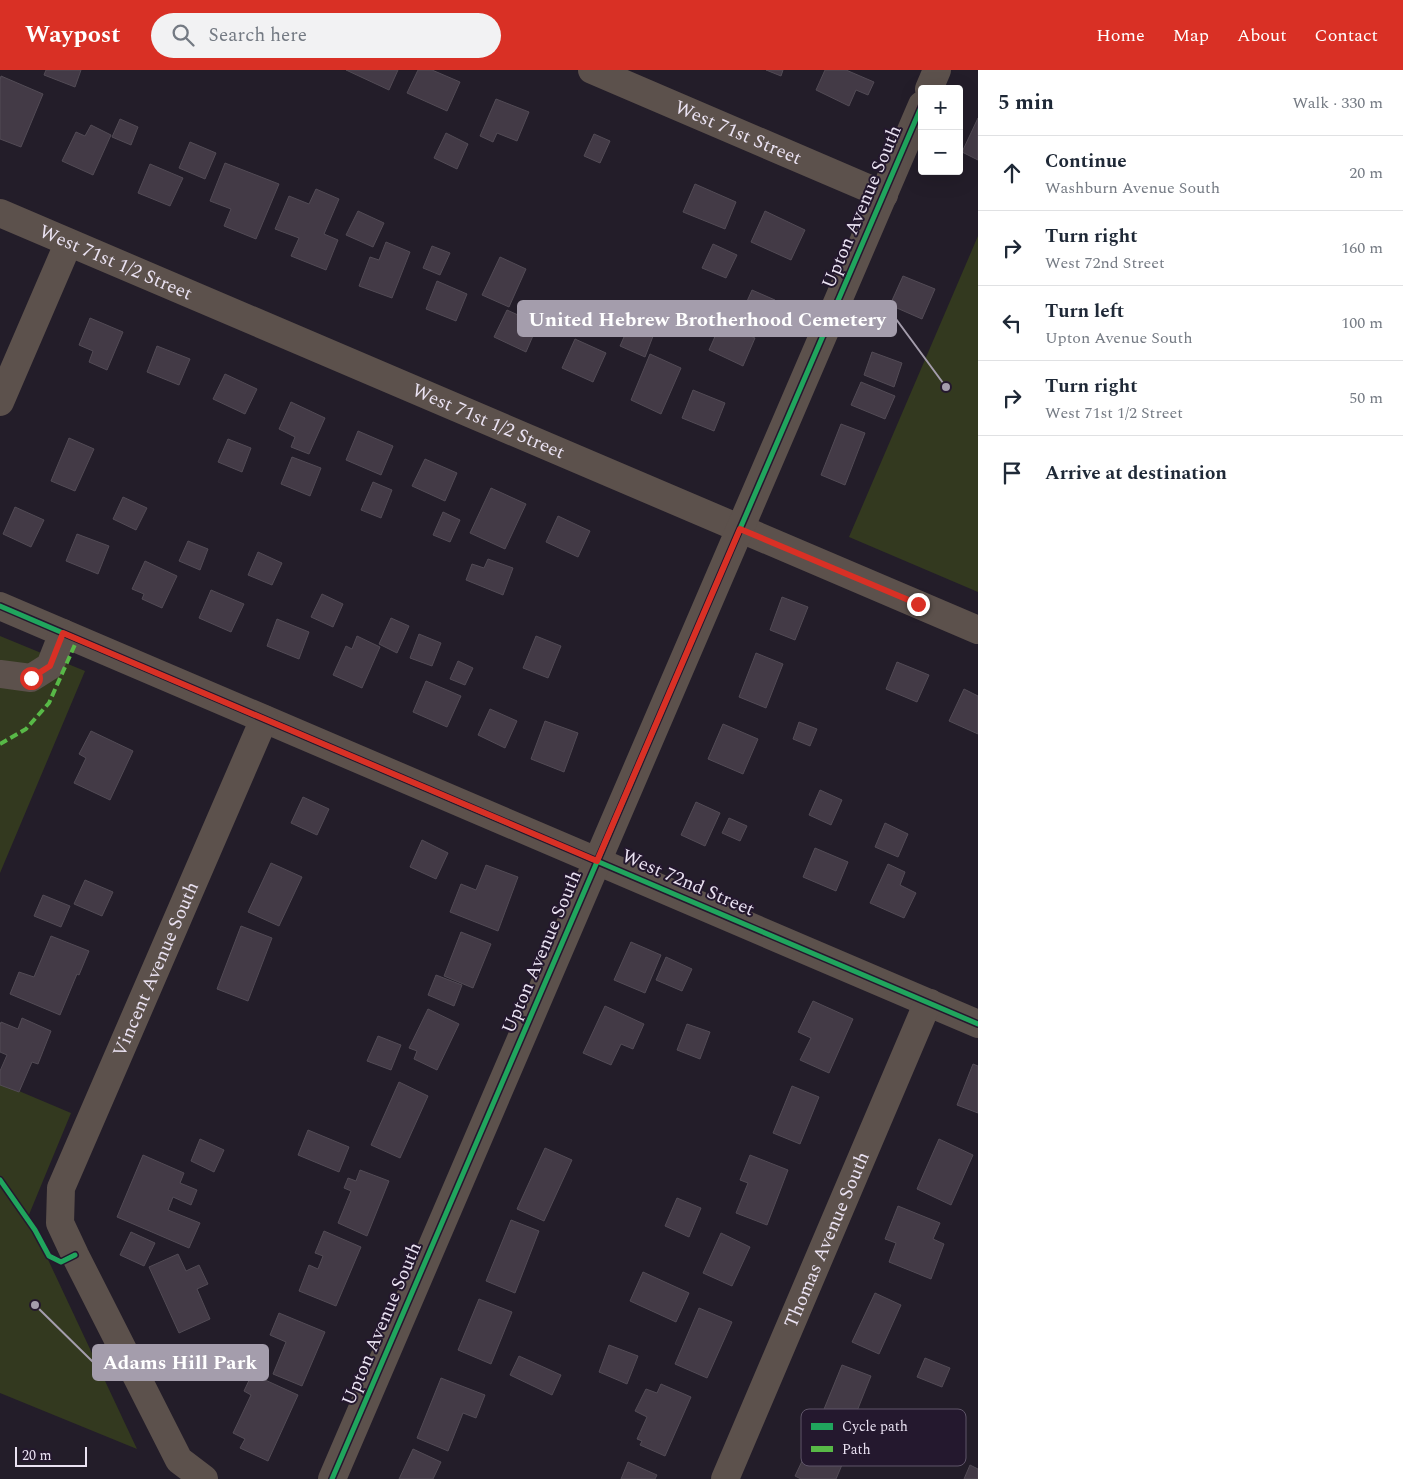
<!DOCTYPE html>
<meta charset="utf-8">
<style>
:root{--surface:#fff;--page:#f2f2f3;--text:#1f2937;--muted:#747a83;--line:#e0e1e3;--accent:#d93025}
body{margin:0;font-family:Spectral,serif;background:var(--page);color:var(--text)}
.controls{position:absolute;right:15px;top:15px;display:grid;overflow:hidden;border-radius:5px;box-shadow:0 5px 20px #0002}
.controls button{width:45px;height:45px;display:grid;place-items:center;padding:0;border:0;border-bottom:1px solid var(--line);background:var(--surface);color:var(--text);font:25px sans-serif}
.scale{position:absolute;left:15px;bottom:12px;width:72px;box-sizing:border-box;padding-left:5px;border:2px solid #eae2f2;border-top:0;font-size:14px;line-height:18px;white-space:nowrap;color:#eae2f2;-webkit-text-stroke:4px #24182e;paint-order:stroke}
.stop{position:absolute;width:15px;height:15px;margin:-11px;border:4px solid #d93025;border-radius:50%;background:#fff}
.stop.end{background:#d93025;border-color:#fff;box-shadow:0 1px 5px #0008}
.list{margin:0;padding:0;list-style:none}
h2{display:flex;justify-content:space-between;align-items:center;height:65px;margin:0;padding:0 20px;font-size:21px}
h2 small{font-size:16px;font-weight:400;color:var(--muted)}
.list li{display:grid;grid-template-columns:32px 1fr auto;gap:15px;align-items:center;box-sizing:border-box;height:75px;padding:0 20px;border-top:1px solid var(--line)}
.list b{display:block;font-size:19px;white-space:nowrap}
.list p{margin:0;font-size:16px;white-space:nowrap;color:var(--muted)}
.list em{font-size:16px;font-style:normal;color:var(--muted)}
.icon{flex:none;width:28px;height:28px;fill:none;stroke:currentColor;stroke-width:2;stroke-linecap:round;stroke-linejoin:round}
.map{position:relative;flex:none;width:978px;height:1409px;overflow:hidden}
header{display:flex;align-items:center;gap:30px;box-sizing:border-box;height:70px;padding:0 25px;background:var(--accent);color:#fff}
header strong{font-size:24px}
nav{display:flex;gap:28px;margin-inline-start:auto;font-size:18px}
.search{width:350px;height:45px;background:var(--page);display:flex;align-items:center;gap:12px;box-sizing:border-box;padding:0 18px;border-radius:28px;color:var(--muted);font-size:19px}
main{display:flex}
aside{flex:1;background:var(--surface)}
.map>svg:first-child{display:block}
</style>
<header>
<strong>Waypost</strong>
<div class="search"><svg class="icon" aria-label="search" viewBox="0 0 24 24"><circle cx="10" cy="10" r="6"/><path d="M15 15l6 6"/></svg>Search here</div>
<nav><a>Home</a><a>Map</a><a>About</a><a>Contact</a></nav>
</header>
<main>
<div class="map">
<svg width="978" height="1409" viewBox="0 0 978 1409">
<rect width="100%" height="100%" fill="#231d29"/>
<path fill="#33391f" d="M978 166V522L849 467Z
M0 566 85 601 0 803Z
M0 1013 71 1043 28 1147 137 1379 0 1323Z"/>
<path fill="#433a46" stroke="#524b55" d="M46 0H81L75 17 44 5Z
M346 0H398L389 20Z
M418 0H432L460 12 447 41 407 23Z
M766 0H783L781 6Z
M825 0H846L874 12 868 25 856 20 849 36 816 20Z
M1 6 43 24 21 77 0 69V10Z
M496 29 529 42 517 71 497 63 493 72 480 66Z
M978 48V90L962 82Z
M120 49 138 57 131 75 112 67Z
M91 55 111 65 93 105 62 91 76 62 85 66Z
M446 63 468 74 457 99 434 88Z
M594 64 610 71 600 93 584 86Z
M190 72 216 83 205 109 179 98Z
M225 93 279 114 256 169 224 156 231 139 210 131Z
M150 94 183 108 170 136 138 123Z
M695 114 736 132 725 159 683 142Z
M316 119 339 129 324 164 338 170 326 200 291 186 299 168 275 159 289 126 309 134Z
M358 141 384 153 373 177 346 165Z
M765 141 805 160 791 190 751 172Z
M386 172 410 182 392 228 359 216 370 187 379 190Z
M713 174 737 185 726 208 702 198Z
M432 176 450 183 440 205 423 198Z
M500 187 526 199 509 237 482 225Z
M903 206 935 219 922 249 890 235Z
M437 211 467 224 456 251 426 239Z
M752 220 775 230 763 257 740 247Z
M559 231 578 239 568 260 550 252Z
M507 240 538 254 526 282 494 267Z
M90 248 123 262 107 300 89 292 93 281 79 275Z
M631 251 655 261 645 287 620 276Z
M721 253 755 268 743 296 709 280Z
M575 269 606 283 593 312 562 298Z
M157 276 190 289 179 315 147 302Z
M872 282 902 293 894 317 864 305Z
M650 284 681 298 661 344 631 330Z
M225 304 257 319 245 344 213 329Z
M861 312 895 326 885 349 851 335Z
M693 320 725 333 714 361 682 348Z
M291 332 325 348 309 384 291 377 295 367 279 359Z
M841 354 865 363 845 415 821 405Z
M358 361 393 376 381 405 346 390Z
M69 368 94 379 75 421 51 411Z
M228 369 251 378 242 402 218 392Z
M292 387 321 398 310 426 281 414Z
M425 389 457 403 445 431 412 416Z
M373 412 392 420 381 448 361 440Z
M491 418 526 434 505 479 470 463Z
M123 427 147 438 136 460 113 449Z
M15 437 44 450 31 477 3 464Z
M443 442 460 450 450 472 433 465Z
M558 446 590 461 578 487 546 472Z
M77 464 109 476 98 504 66 491Z
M188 471 208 479 200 500 179 491Z
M258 482 282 493 272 515 248 505Z
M488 489 513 498 503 525 466 510 472 494 484 498Z
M145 491 177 506 162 538 142 529 144 524 132 519Z
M211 520 244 534 231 562 199 548Z
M322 524 343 534 333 557 311 547Z
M782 527 808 537 795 570 770 560Z
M391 548 409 556 397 583 379 574Z
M277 549 309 562 299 589 267 576Z
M419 564 441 573 432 596 410 588Z
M357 566 380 577 362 618 333 605 346 576 352 579Z
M536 566 561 576 548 608 523 598Z
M756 583 783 594 766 638 739 627Z
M458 591 473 598 465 615 450 609Z
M897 592 929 605 917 632 886 619Z
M426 611 461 626 447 657 413 642Z
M964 619 978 626V664L949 651Z
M490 639 517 651 505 678 478 665Z
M545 651 578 663 564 702 531 689Z
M799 652 817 659 810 676 793 669Z
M723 654 758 669 743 704 708 689Z
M91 661 133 681 110 730 74 713 86 688 79 684Z
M820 720 842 730 831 755 809 745Z
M303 727 329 739 317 765 291 753Z
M696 732 720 743 705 776 681 765Z
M729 748 747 756 740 771 722 763Z
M885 753 908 764 898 787 875 777Z
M422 770 448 783 436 809 410 797Z
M815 778 848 792 836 821 803 807Z
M271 793 302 807 279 856 248 842Z
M888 794 905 802 900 815 916 823 904 848 870 833Z
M486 795 518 807 498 861 450 842 461 814 476 820Z
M85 810 113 822 102 846 74 834Z
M43 825 70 836 61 857 34 846Z
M241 856 272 868 248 931 217 919Z
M461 862 491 874 473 918 444 906Z
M51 866 89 881 79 905 77 904 60 945 10 924 19 902 34 907Z
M631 872 661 885 645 923 614 910Z
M666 887 692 899 682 921 656 910Z
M436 905 462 915 454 936 428 925Z
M813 931 853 949 829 1003 800 990 811 968 798 962Z
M605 936 644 954 633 979 621 974 611 995 583 983Z
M428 939 459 954 437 1000 414 989 417 981 409 978Z
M22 948 51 961 38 994 32 992 19 1022 0 1015V1001L7 985 0 982V955L1 952 18 959Z
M687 954 710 962 700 989 677 980Z
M378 966 401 975 391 1000 367 991Z
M973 994 978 996V1043L957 1035Z
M399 1012 428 1026 400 1088 371 1075Z
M792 1016 819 1027 800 1074 773 1063Z
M308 1060 349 1077 339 1102 298 1085Z
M200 1069 224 1080 214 1102 191 1091Z
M939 1069 973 1085 951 1135 917 1119Z
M545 1078 572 1090 544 1151 517 1139Z
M143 1085 184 1103 180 1113 197 1120 191 1135 173 1127 168 1140 200 1153 189 1178 117 1147Z
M750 1085 788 1100 767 1155 736 1143 748 1113 740 1110Z
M360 1100 389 1111 367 1166 338 1153 351 1121 344 1118 348 1108 356 1111Z
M677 1128 701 1138 689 1167 665 1156Z
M898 1136 940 1153 933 1169 944 1174 931 1209 889 1192 896 1173 885 1169Z
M511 1150 539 1161 515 1223 486 1211Z
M324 1161 361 1177 336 1236 299 1221 309 1195 318 1199 323 1186 315 1183Z
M131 1162 155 1173 144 1196 120 1185Z
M721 1163 750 1177 732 1216 703 1203Z
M178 1184 186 1201 199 1195 208 1214 197 1219 210 1249 179 1263 149 1197Z
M643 1202 689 1223 676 1252 630 1231Z
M875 1223 901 1235 879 1284 852 1272Z
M479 1229 512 1242 491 1294 458 1280Z
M699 1238 732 1252 707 1308 675 1294Z
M279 1243 325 1262 302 1316 273 1304 286 1272 270 1265Z
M609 1275 638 1286 627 1314 599 1302Z
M519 1286 561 1305 552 1325 510 1305Z
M925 1288 950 1298 942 1317 917 1307Z
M842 1295 871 1306 849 1361 820 1349Z
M252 1304 298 1325 268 1391 240 1378 245 1369 233 1363 251 1325 244 1321Z
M441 1308 485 1325 476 1348 463 1343 448 1381 417 1368Z
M661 1314 691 1327 665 1386 640 1375 642 1371 637 1369 647 1347 635 1341 646 1319 657 1323Z
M813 1368 847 1383 836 1409H801L795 1406Z
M413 1379 441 1392 433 1409H399Z
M628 1392 657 1405 655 1409H621Z
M970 1395 978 1399V1409H964Z"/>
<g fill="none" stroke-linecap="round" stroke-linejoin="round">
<g stroke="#5c514c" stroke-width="28">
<path id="s1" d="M592 0 884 125"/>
<path d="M929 19 937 0"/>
<path id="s2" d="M0 143 978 560"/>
<path d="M0 332 68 174"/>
<path d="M0 536 978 954"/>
<path d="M0 604 31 608 50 596 63 563"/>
<path id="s3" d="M204 1409 179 1390 75 1185 60 1153 61 1118 264 649"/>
<path d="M332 1409 922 35"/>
<path id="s4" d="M725 1409 925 939 930 933"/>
</g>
<path stroke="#58b947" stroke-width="4" stroke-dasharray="8 4" stroke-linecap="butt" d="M0 674 26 659 49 633 77 570"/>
<defs>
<path id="cycleway" d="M0 536 978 954
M0 1110 35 1160 49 1186 61 1192 75 1185
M332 1409 922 35"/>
</defs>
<use href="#cycleway" stroke="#24182e" stroke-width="8"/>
<use href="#cycleway" stroke="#20a55d" stroke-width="5"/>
</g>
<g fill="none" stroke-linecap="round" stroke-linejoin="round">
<path stroke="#d93025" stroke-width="6" d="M31 608 50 596 63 563 597 791 740 459 918 534"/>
</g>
<g text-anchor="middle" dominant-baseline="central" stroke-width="4" stroke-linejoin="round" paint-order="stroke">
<g font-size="19" fill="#eae2f2" stroke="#24182e">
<text stroke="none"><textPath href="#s1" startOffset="159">West 71st Street</textPath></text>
<text transform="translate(862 137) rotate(-67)">Upton Avenue South</text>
<text stroke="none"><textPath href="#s2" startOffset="126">West 71st 1/2 Street</textPath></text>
<text stroke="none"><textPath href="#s2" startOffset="531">West 71st 1/2 Street</textPath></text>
<text transform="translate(688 813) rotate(23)">West 72nd Street</text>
<text transform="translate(542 882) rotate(-67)">Upton Avenue South</text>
<text stroke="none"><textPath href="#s3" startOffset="570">Vincent Avenue South</textPath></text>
<text stroke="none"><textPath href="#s4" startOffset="260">Thomas Avenue South</textPath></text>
<text transform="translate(382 1254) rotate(-67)">Upton Avenue South</text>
</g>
</g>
<rect x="801" y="1339" width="165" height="57" rx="8" fill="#24182e" stroke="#5f5569" stroke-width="1"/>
<rect x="811" y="1353" width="22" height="7" fill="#20a55d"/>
<rect x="811" y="1376" width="22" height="6" fill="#58b947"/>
<g font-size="14" fill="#eae2f2">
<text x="842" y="1361">Cycle path</text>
<text x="842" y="1384">Path</text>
</g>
<path fill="none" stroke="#a49dac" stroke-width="2" d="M946 317L896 249M35 1235L93 1292"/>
<g fill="#a49dac" stroke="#24182e" stroke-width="2">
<circle cx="946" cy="317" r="5"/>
<circle cx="35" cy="1235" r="5"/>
</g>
<g fill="#a49dac" stroke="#a49dac" stroke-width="2">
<rect x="518" y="231" width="378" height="35" rx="5"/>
<rect x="93" y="1275" width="175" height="35" rx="5"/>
</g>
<g font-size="20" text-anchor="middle" font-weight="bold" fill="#fff">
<text x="707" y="256">United Hebrew Brotherhood Cemetery</text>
<text x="180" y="1299">Adams Hill Park</text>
</g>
</svg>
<div class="controls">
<button>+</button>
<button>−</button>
</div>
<div class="scale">20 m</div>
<div class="stop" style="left:31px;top:608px"></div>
<div class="stop end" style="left:918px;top:534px"></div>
</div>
<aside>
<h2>5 min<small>Walk · 330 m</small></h2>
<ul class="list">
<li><svg class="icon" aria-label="ahead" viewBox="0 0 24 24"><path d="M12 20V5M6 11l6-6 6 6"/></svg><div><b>Continue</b><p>Washburn Avenue South</p></div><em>20 m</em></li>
<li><svg class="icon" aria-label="right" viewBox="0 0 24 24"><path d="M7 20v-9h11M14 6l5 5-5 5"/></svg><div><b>Turn right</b><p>West 72nd Street</p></div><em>160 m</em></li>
<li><svg class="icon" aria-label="left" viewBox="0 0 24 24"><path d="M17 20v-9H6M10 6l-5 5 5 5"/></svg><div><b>Turn left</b><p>Upton Avenue South</p></div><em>100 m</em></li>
<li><svg class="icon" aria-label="right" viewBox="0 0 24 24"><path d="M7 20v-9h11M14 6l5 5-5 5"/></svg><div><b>Turn right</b><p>West 71st 1/2 Street</p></div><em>50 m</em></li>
<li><svg class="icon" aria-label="arrive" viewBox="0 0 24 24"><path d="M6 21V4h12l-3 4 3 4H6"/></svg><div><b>Arrive at destination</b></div></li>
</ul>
</aside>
</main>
